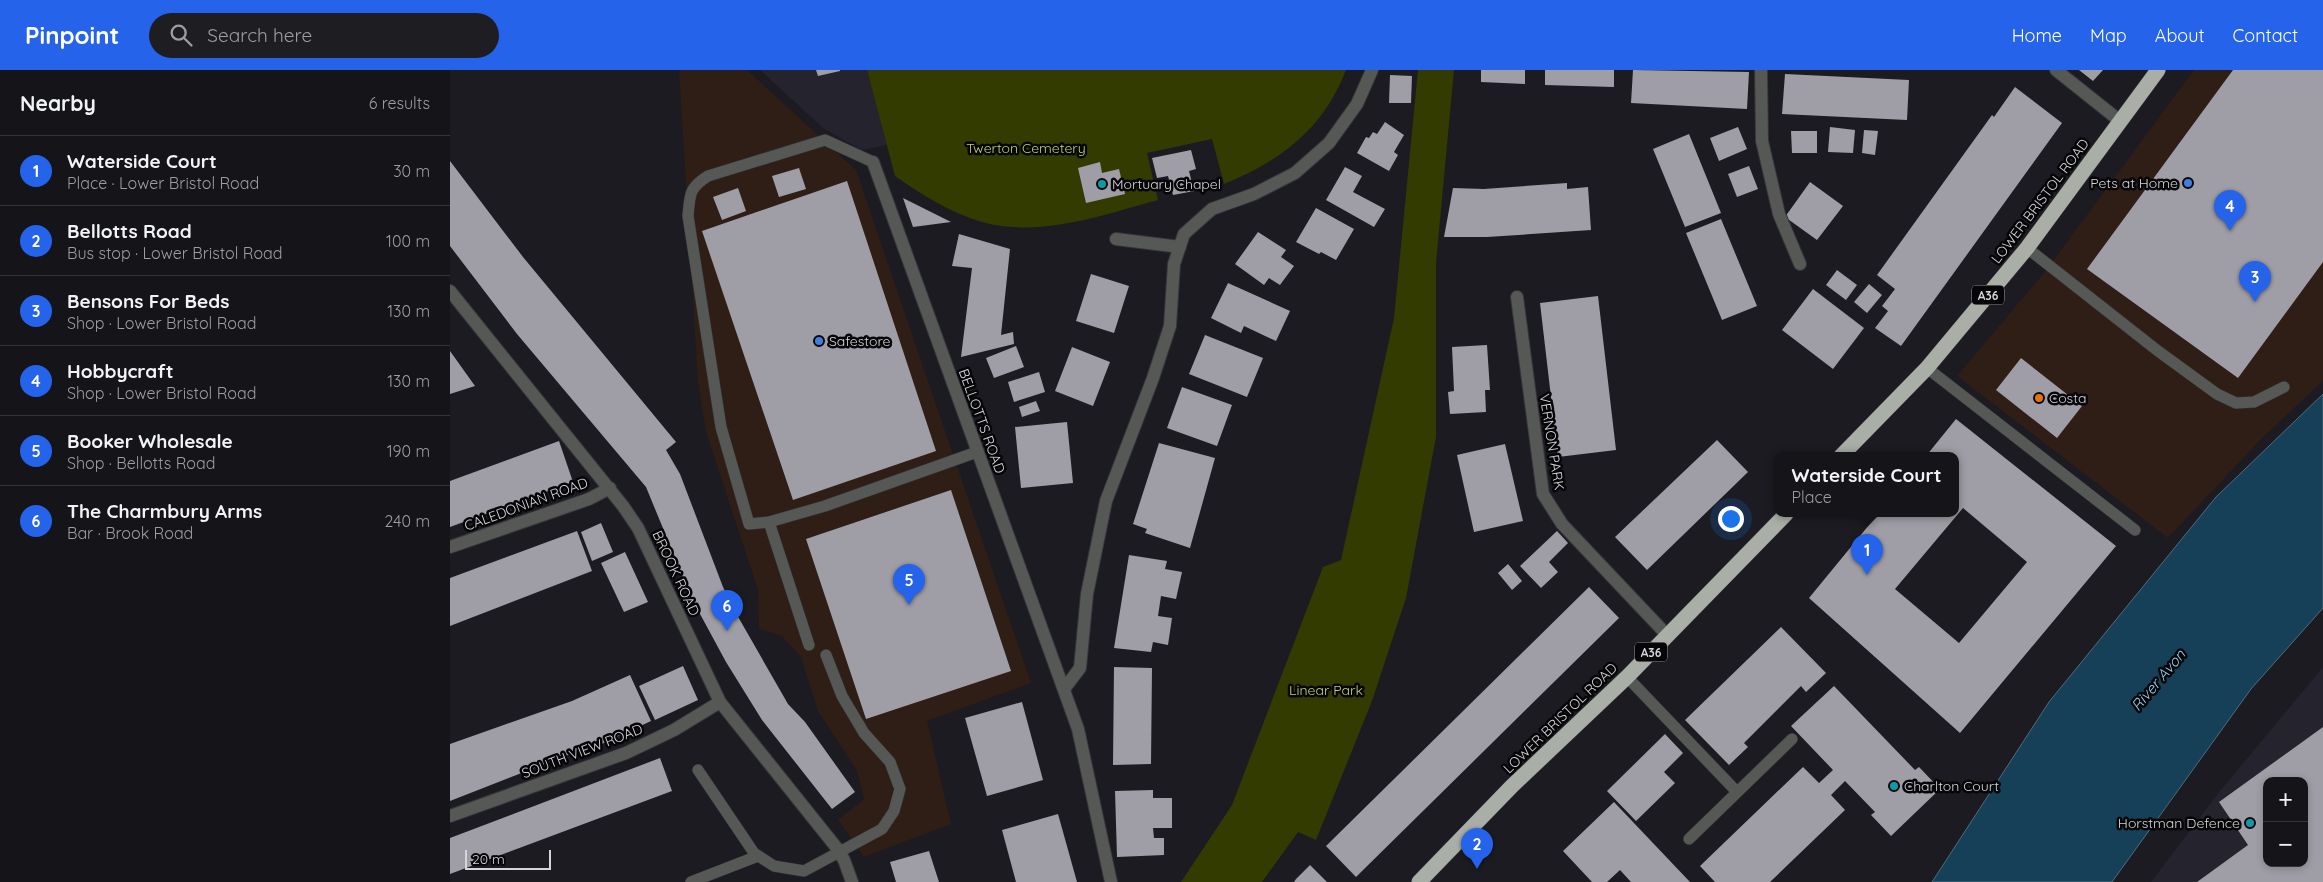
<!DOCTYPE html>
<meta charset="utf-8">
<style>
:root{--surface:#141419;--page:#1d1d22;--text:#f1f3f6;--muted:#9d9ea2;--line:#333338;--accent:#2563eb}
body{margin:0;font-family:Quicksand,sans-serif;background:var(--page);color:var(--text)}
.controls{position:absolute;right:15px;bottom:15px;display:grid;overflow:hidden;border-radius:10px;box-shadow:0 2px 8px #0003}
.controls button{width:45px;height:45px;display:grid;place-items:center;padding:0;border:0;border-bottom:1px solid var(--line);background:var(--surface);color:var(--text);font:25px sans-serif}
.scale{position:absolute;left:15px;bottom:12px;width:86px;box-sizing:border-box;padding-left:5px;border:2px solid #d6d6da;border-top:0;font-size:14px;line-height:18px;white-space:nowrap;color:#d6d6da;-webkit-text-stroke:4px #060608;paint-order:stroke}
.you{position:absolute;left:1280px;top:448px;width:18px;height:18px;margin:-12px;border:4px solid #fff;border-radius:50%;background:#1a73e8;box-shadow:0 0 0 8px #1a73e833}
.badge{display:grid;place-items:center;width:32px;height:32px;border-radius:50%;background:var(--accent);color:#fff;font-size:16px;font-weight:700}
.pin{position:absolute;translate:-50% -41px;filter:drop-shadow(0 1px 2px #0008)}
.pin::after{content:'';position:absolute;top:26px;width:18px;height:15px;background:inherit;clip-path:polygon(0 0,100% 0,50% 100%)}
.popup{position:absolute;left:1324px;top:382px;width:185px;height:65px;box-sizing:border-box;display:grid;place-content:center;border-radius:10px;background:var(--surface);filter:drop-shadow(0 1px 4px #0005);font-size:16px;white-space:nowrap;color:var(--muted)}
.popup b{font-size:19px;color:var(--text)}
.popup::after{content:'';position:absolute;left:50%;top:100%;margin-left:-10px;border:10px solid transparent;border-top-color:var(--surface)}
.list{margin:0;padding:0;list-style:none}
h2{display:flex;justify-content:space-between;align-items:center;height:65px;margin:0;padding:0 20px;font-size:21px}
h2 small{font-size:16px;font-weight:400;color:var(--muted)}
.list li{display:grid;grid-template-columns:32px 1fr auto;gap:15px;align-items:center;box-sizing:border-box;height:70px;padding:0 20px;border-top:1px solid var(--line)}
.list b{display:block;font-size:19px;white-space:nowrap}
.list p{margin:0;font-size:16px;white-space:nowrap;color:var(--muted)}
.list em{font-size:16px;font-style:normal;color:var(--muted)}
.icon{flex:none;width:28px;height:28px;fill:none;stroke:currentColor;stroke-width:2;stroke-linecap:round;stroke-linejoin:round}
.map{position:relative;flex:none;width:1873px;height:812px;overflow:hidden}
header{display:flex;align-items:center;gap:30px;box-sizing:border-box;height:70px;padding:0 25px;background:var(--accent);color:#fff}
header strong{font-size:24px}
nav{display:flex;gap:28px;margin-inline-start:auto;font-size:18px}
.search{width:350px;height:45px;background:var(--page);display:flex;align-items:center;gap:12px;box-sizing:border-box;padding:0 18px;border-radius:28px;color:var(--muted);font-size:19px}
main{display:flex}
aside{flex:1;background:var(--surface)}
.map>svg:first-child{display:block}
</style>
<header>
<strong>Pinpoint</strong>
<div class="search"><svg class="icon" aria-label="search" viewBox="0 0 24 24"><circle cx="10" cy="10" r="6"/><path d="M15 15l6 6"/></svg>Search here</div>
<nav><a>Home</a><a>Map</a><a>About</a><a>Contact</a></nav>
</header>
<main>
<aside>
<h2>Nearby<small>6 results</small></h2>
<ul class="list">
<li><span class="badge">1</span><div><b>Waterside Court</b><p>Place · Lower Bristol Road</p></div><em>30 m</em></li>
<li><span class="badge">2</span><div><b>Bellotts Road</b><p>Bus stop · Lower Bristol Road</p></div><em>100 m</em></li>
<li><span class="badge">3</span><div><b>Bensons For Beds</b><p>Shop · Lower Bristol Road</p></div><em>130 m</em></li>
<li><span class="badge">4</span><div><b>Hobbycraft</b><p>Shop · Lower Bristol Road</p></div><em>130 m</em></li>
<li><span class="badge">5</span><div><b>Booker Wholesale</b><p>Shop · Bellotts Road</p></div><em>190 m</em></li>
<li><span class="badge">6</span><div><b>The Charmbury Arms</b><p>Bar · Brook Road</p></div><em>240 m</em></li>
</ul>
</aside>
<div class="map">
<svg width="1873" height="812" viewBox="0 0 1873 812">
<rect width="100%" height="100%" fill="#1b1b21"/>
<path fill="#2f1e16" d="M229 0H297L406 100 581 613 477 651 501 754 414 787 388 750 414 729 407 701 368 641 351 587 332 566 309 559 308 520 256 362 248 312Z
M1744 0H1817L1873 66V311L1812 368 1718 468 1507 306 1594 203Z"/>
<path fill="#24232e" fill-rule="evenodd" d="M310 0H417L437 75 412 80 374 59Z
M1873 597V812H1701L1766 726ZM1817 711H1854V793H1817Z"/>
<path fill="#333b00" d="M417 0H896C874 58 831 91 774 114L762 69 697 83 708 130C652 145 591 168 532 152 501 143 472 125 445 106Z
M968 0H1004L986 193V367L956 528 922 631 866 770 848 762 812 812H731L782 735 873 497 891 490 944 248Z"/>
<path fill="#154057" stroke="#4f6d7e" d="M1873 324V538L1801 619 1662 812H1482L1599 632 1766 427Z"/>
<path fill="#9f9ea6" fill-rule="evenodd" d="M366 0H390V1L368 6Z
M1031 0H1075V14L1031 12Z
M1095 0H1164V17L1095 15Z
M1183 0 1299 2 1297 39 1181 33Z
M1629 0H1653L1643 11Z
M1783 0H1873V192L1788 308 1637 199Z
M1335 4 1459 10 1457 50 1332 44Z
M940 5 962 6 961 33H939Z
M1565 17 1612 53 1451 276 1425 258 1438 241 1432 236 1445 219 1427 205 1542 45 1544 47Z
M935 52 954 65 944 82 948 85 939 101 907 83 916 67 919 68 923 62 927 64Z
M1288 57 1297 79 1269 91 1260 68Z
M1380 57 1405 60 1403 83 1378 82Z
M1414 60 1428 61 1425 85 1412 83Z
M1341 61H1367V83H1342Z
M1239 64 1271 143 1235 157 1203 79Z
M741 80 746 99 739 101 744 121 723 125 718 106 707 108 702 88Z
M0 91 73 187 226 372 216 380 230 404 273 517 287 545 338 634 355 652 405 722 382 739 312 650 276 592 243 531 196 417 67 264 0 176Z
M650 92 652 103 669 99 675 124 636 133 628 98Z
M1299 96 1308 119 1287 127 1278 104Z
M895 97 912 106 903 122 935 139 924 157 876 130Z
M349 98 356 119 329 127 322 106Z
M397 111 486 381 343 430 252 161Z
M1360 112 1393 136 1367 170 1335 147Z
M1117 113V119L1138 117 1141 160 1037 167H994L1003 118 1034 119Z
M288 118 296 141 272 150 263 127Z
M453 128 501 152 463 157Z
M866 138 904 159 886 190 871 182 869 184 846 172Z
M1271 149 1307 236 1272 250 1236 163Z
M808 162 836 180 831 187 844 196 830 215 819 208 814 215 785 194Z
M509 164 560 179 551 265 563 262 564 274 511 287 522 198 502 196Z
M1387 200 1407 215 1396 230 1376 215Z
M641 204 679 216 664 263 626 251Z
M778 213 840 241 826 271 794 256 791 263 761 248Z
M1419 214 1432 225 1417 243 1404 232Z
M1363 219 1414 258 1383 299 1332 260Z
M1148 226 1166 380 1108 387 1090 233Z
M755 265 813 288 797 327 739 304Z
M1037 275 1040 320H1035L1036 342 1000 344 998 322 1004 321 1002 277Z
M566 276 574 297 544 308 536 288Z
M622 277 660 292 643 336 605 321Z
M0 281 25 316 0 324Z
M1571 288 1632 336 1607 368 1546 320Z
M589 302 595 322 564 332 558 312Z
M732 317 782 335 767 376 717 358Z
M586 331 590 341 572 347 569 337Z
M1506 349 1666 476 1510 663 1359 528 1428 444H1506V386H1476ZM1513 438 1577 492 1509 573 1445 519Z
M617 352 623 413 571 418 565 357Z
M1267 370 1298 402 1197 500 1165 467Z
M109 371 123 412 0 457V411Z
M709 373 765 388 740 478 695 463 697 459 683 454Z
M1055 374 1073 451 1024 462 1007 385Z
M501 420 561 601 416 649 356 469Z
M151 453 163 482 142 491 131 462Z
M127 461 142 501 0 556V508Z
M1107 461 1118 473 1099 492 1108 502 1091 518 1070 496Z
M175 482 198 532 174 542 151 493Z
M679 485 717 491 715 499 732 502 726 529 711 526 708 546 722 548 718 575 703 572 701 582 664 578Z
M1058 494 1072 511 1062 520 1048 503Z
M1139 517 1169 548 906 807 876 776Z
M1331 557 1376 603 1356 622 1351 616 1294 673 1298 677 1279 695 1235 650Z
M233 596 248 630 205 650 189 616Z
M664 597 702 598 701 694 663 695Z
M180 605 201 651 141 679 123 683 0 731V674L122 631Z
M1384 616 1465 700 1469 697 1490 719 1441 766 1421 745 1425 742 1395 711 1381 725 1395 740 1320 812H1265L1250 796 1353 697 1369 713 1383 700 1341 656Z
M572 632 593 710 537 726 515 648Z
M1873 657V812H1747L1798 775 1769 732ZM1817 711H1854V793H1817Z
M1215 664 1233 683 1214 702 1225 713 1186 751 1157 721Z
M210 688 222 721 0 804V768Z
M703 720V728H722V758H703L704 768H714V785L667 787 665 721Z
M1164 732 1240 812H1181L1170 800 1157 812H1142L1113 781Z
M608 744 627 812H566L552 760Z
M479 781 489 812H446L440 792Z
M860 795 877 812H844L846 809Z"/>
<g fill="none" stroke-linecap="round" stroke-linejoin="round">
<defs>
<path id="lane" d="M423 92 375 70 258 106C239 118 240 124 238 146L271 357 299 454 319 452 375 436 527 382
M1577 178 1708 281 1767 324 1786 333 1804 332 1834 317
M1477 298 1685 460
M319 452 359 575
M1177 607 1287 722
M248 700 304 783 324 796 354 801 432 759 444 741 450 719 440 692 414 663 392 626 376 585
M1239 769 1342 669
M241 812 308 786"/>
<path id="street" d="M1311 0 1312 71 1329 144 1350 194
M1606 0 1670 51
M423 92 628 659 661 812
M666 169 730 177
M0 221 173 436 188 458 270 632 386 777 394 790 402 812
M1067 227 1093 424 1112 454 1217 565
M0 477 139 429 160 418
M614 619 630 598 637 524 656 431 703 308 720 256 724 194 734 164 762 139 804 124 845 103 879 73 907 34 922 0
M0 746 176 683 224 660 270 632"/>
<path id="highway" d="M1391 386 1477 298 1577 178 1708 0
M969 812 1062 716 1177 607 1336 444"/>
</defs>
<use href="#lane" stroke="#35353b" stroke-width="12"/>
<use href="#street" stroke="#35353b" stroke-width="14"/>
<use href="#highway" stroke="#35353b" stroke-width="16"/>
<use href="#lane" stroke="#565855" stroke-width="11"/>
<use href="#street" stroke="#565855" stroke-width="12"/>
<use href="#highway" stroke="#a9aea7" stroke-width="15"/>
</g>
<g fill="#3f7fe0" stroke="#060608" stroke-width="2">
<circle cx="1738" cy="113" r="5"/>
<circle cx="369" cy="271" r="5"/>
</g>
<g fill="#0f9aa8" stroke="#060608" stroke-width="2">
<circle cx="652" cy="114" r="5"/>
<circle cx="1444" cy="716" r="5"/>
<circle cx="1800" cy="753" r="5"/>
</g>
<circle fill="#e8710a" stroke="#060608" stroke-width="2" cx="1589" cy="328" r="5"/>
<g text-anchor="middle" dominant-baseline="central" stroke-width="5" stroke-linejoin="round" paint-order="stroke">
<g fill="#060608" stroke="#98989b" stroke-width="1">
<rect x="1522" y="215.5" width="32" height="19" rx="4"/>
<rect x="1185" y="572.5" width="32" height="19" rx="4"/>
</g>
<g font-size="12" font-weight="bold" fill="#d6d6da">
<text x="1538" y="225">A36</text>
<text x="1201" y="582">A36</text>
</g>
<g font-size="14" fill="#c1d36b" stroke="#060608">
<text x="576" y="78">Twerton Cemetery</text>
<text x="876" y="620">Linear Park</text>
</g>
<g font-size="14" fill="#d6d6da" stroke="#060608" text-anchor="start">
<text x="1728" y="113" text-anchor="end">Pets at Home</text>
<text x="662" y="114">Mortuary Chapel</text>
<text x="379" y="271">Safestore</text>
<text x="1599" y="328">Costa</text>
<text x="1454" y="716">Charlton Court</text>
<text x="1790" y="753" text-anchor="end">Horstman Defence</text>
</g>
<g font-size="14" fill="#d6d6da" stroke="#060608">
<text transform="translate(1590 131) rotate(-53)">LOWER BRISTOL ROAD</text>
<text transform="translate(532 351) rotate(70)">BELLOTTS ROAD</text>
<text transform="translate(1102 372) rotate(81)">VERNON PARK</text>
<text transform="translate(76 434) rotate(-20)">CALEDONIAN ROAD</text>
<text transform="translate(226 503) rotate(65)">BROOK ROAD</text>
<text transform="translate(1110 648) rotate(-44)">LOWER BRISTOL ROAD</text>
<text transform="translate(132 681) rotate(-21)">SOUTH VIEW ROAD</text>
</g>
<g font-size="15" font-style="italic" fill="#99d5f8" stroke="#060608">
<text transform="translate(1708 610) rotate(-50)">River Avon</text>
</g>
</g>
</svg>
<div class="controls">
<button>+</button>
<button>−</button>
</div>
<div class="scale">20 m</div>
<div class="you"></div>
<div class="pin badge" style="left:1417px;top:505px">1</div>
<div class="popup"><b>Waterside Court</b>Place</div>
<div class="pin badge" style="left:1027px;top:799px">2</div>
<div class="pin badge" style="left:1805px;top:232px">3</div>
<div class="pin badge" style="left:1780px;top:161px">4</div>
<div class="pin badge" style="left:459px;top:535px">5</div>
<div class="pin badge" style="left:277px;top:561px">6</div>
</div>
</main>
